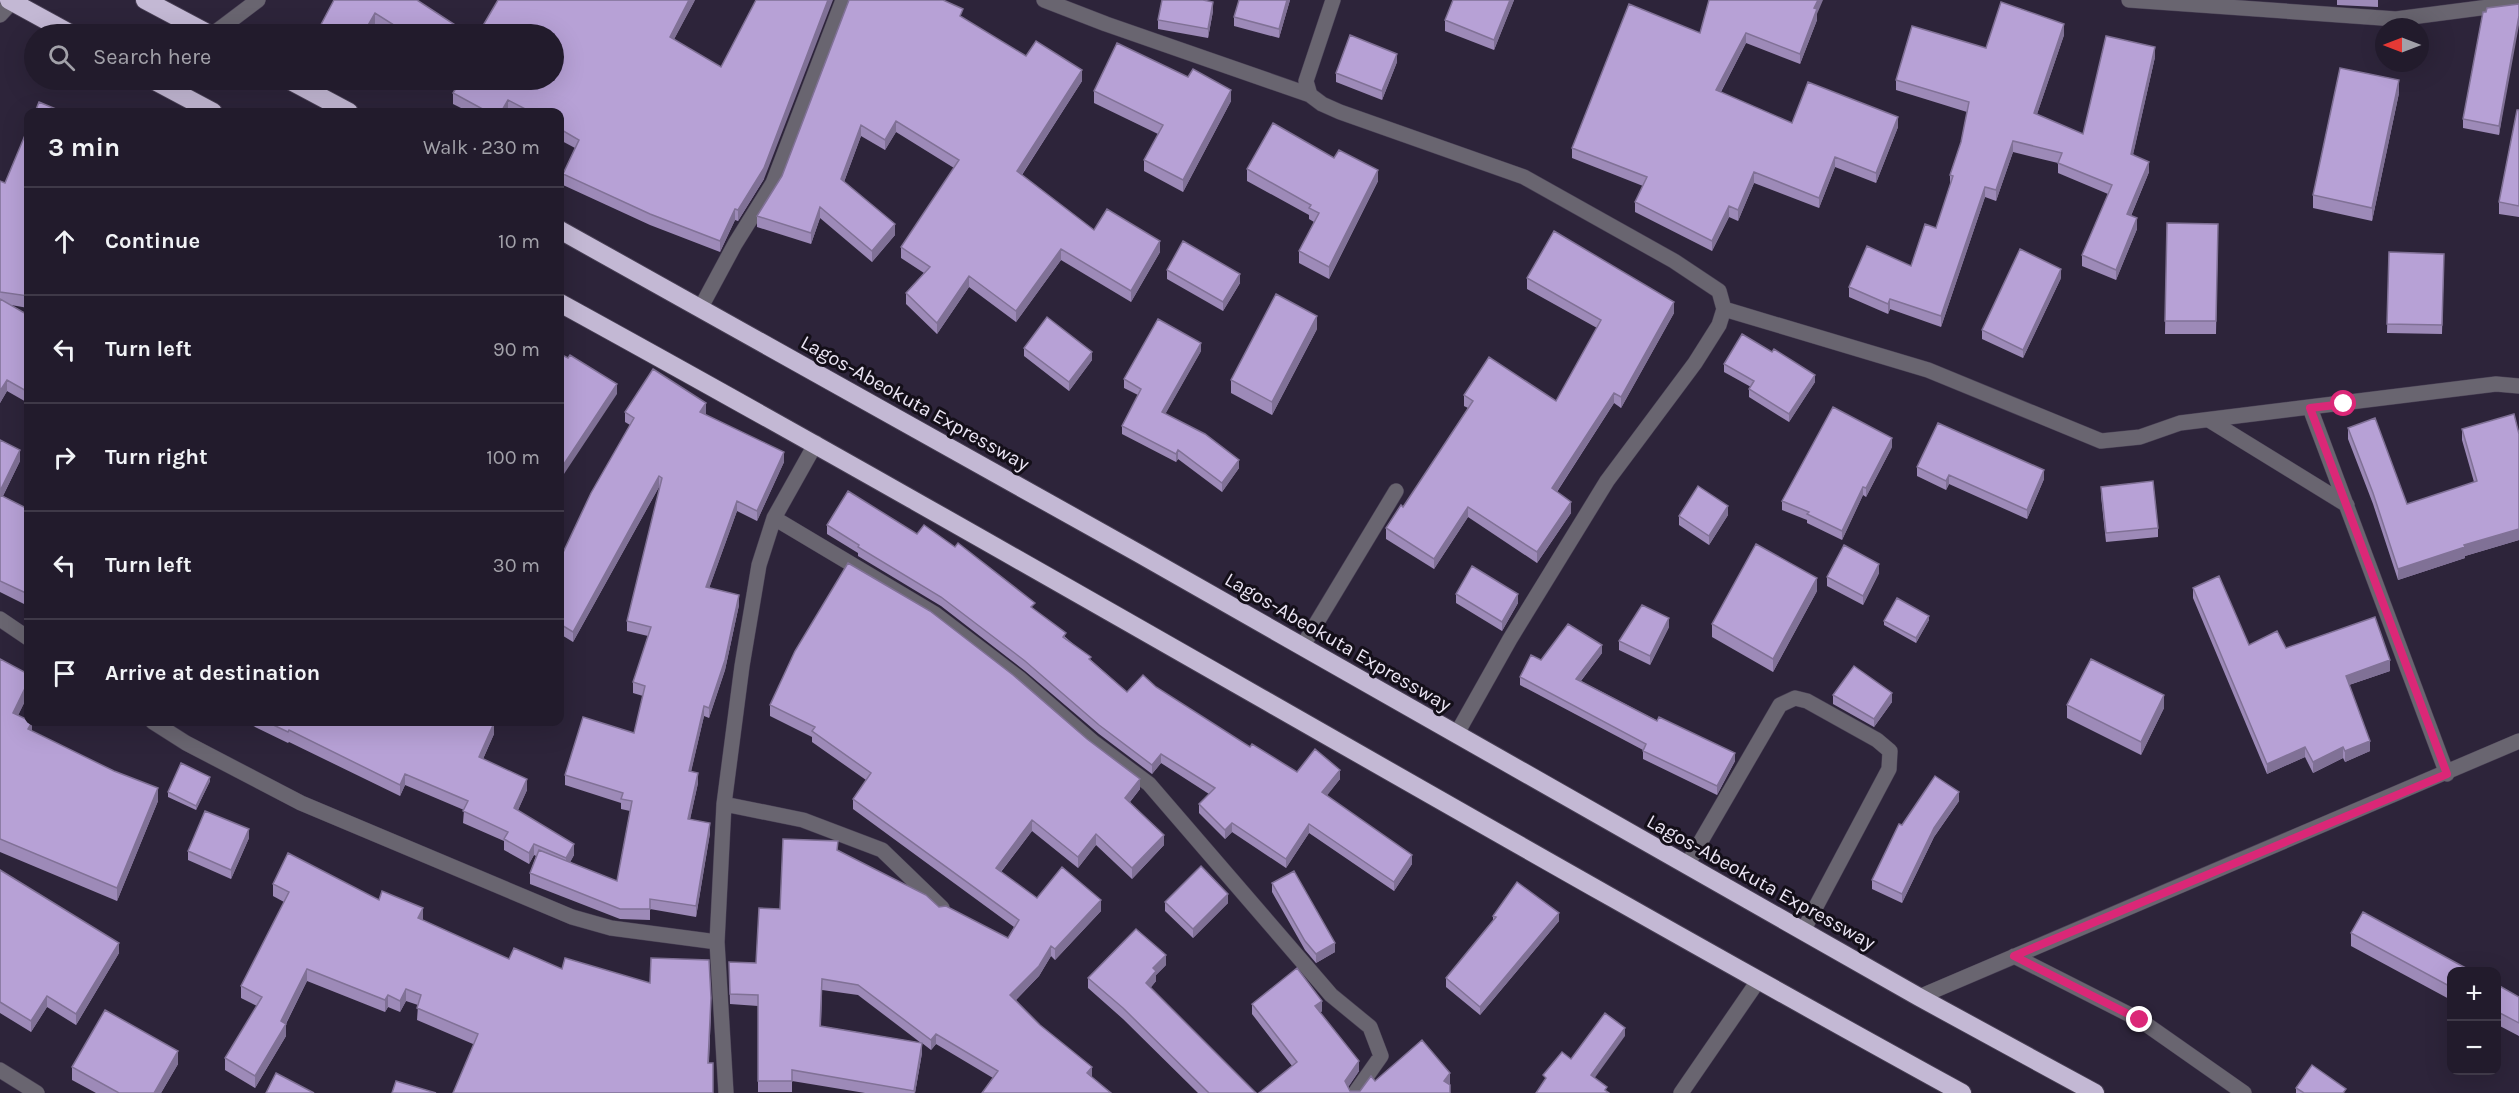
<!DOCTYPE html>
<meta charset="utf-8">
<style>
:root{--surface:#221b2c;--page:#2e2838;--text:#f1f3f6;--muted:#a2a1a9;--line:#3f3948}
body{margin:0;font-family:Karla,sans-serif;background:var(--page);color:var(--text)}
.controls{position:absolute;right:18px;bottom:18px;display:grid;overflow:hidden;border-radius:12px;box-shadow:0 6px 24px #0002}
.controls button{width:54px;height:54px;display:grid;place-items:center;padding:0;border:0;border-bottom:2px solid var(--line);background:var(--surface);color:var(--text);font:30px sans-serif}
.compass{position:absolute;left:2375px;top:18px;width:54px;height:54px;border-radius:50%;background:var(--surface);box-shadow:0 6px 24px #0002;rotate:270deg}
.stop{position:absolute;width:18px;height:18px;margin:-14px;border:4px solid #db2777;border-radius:50%;background:#fff}
.stop.end{background:#db2777;border-color:#fff;box-shadow:0 2px 6px #0008}
.list{margin:0;padding:0;list-style:none}
h2{display:flex;justify-content:space-between;align-items:center;height:78px;margin:0;padding:0 24px;font-size:26px}
h2 small{font-size:20px;font-weight:400;color:var(--muted)}
.list li{display:grid;grid-template-columns:39px 1fr auto;gap:18px;align-items:center;box-sizing:border-box;height:108px;padding:0 24px;border-top:2px solid var(--line)}
.list b{display:block;font-size:22px;white-space:nowrap}
.list em{font-size:20px;font-style:normal;color:var(--muted)}
.icon{flex:none;width:33px;height:33px;fill:none;stroke:currentColor;stroke-width:2;stroke-linecap:round;stroke-linejoin:round}
.map{position:relative;flex:none;width:2519px;height:1093px;overflow:hidden}
.search{position:absolute;background:var(--surface);box-shadow:0 6px 24px #0002;left:24px;top:24px;width:540px;height:66px;display:flex;align-items:center;gap:15px;box-sizing:border-box;padding:0 21px;border-radius:33px;color:var(--muted);font-size:22px}
.panel{position:absolute;background:var(--surface);box-shadow:0 6px 24px #0002;left:24px;top:108px;width:540px;height:618px;border-radius:12px}
.map>svg:first-child{display:block}
</style>
<div class="map">
<svg width="2519" height="1093" viewBox="0 0 2519 1093">
<rect width="100%" height="100%" fill="#2d243a"/>
<g fill="none" stroke-linecap="round" stroke-linejoin="round">
<defs>
<path id="minor" d="M1044 0 1106 24 1310 95
M1333 0 1306 81 1310 95 1322 104 1340 112 1524 177 1674 261 1719 291 1724 309 1719 325 1695 363 1607 481 1510 639 1456 735
M2129 0 2396 19 2519 3
M0 15 12 2
M213 34 258 0
M700 309 735 244 773 183 843 0
M1724 309 1928 370 2101 441 2140 437 2180 423 2496 384 2519 386
M2310 408 2447 774
M2209 420 2347 505
M774 518 935 614 1019 678 1093 742 1149 784 1331 995 1370 1027 1381 1056 1355 1093
M0 619 28 638
M1302 647 1396 491
M153 722 186 743 301 803 572 917 611 928 717 942
M724 804 803 820 882 850 942 908
M1687 865 1780 705 1795 698 1807 701 1877 740 1890 751 1889 769 1803 931
M2014 956 2140 1020 2244 1093
M1919 997 2519 741
M0 1070 37 1093
M726 1093 717 942 724 804 742 666 759 565 774 518 816 443
M1681 1093 1758 981"/>
<path id="highway" d="M9 0 71 34
M145 0 209 34
M153 80 213 112
M289 80 349 112
M560 230 1138 553 1919 997 2095 1093
M560 303C1030 561 1492 835 1962 1093"/>
</defs>
<use href="#minor" stroke="#483f54" stroke-width="16"/>
<use href="#highway" stroke="#483f54" stroke-width="20"/>
<use href="#minor" stroke="#696570" stroke-width="15"/>
<use href="#highway" stroke="#c3b8d4" stroke-width="18"/>
</g>
<path fill="#9d8ab8" fill-rule="evenodd" d="M334 0 469 34H391L375 24 369 34H316Z
M695 0 674 39 764 179 738 221 735 220 720 252 650 225 563 185V174L575 148 560 140V112H511L508 110 507 112H469L453 104V93L460 80H459H554Z
M1239 0H1290L1279 38 1234 26V17Z
M1453 0H1514L1494 50 1445 31V20Z
M2337 0H2378V7L2337 5Z
M2519 4 2499 135 2463 128V119L2486 12Z
M1213 11 1208 38 1158 29V20Z
M1817 14V20L1800 64 1746 43 1721 92 1792 123 1898 127 1876 183 1835 167 1819 208 1754 183 1738 221 1729 217 1712 251 1635 212V202L1643 186 1572 158V148L1700 33Z
M963 18 1026 56 1082 81 1022 175 1094 230 1160 252 1131 302 1061 260 1016 322 969 287 937 334 906 304V293L924 273 901 258V247L954 168 896 132 885 150 861 136 844 182 895 235 872 262 820 218 811 244 757 227V216L782 176Z
M2064 35 2037 114 2083 134 2155 57 2133 154 2149 172 2131 216 2137 229 2116 280 2082 266V255L2108 194 2058 173V163L2013 152 1996 201 1985 197 1941 327 1890 309 1888 314 1849 297V287L1911 266 1936 228 1950 185V175L1961 142 1967 112 1896 90V80L1986 48Z
M1397 62 1382 100 1336 82V73Z
M1188 77 1231 101 1183 192 1144 171V160L1158 134 1094 103V91Z
M2399 93 2372 221 2313 208V195Z
M2519 110V217L2499 214V202Z
M28 128V308L11 305 28 315V403L7 391 0 403V181L5 183Z
M1247 169 1378 181 1329 279 1299 263V251L1314 222 1309 219V215L1247 181Z
M2167 223 2218 224 2216 334H2165Z
M2389 252 2444 254 2442 334 2387 333Z
M1167 270 1240 283 1223 311 1167 279Z
M1527 278 1674 313 1621 408 1614 403 1557 492 1571 513 1537 563 1468 517 1434 569 1386 539V528L1403 507 1468 408 1464 406V395L1556 401 1597 328 1527 289Z
M2061 278 2023 358 1982 339V330Z
M1317 329 1272 415 1231 393V380Z
M1024 348 1092 360 1069 391 1024 356Z
M1201 351 1165 414 1239 468 1222 492 1178 459 1176 462 1122 434V426L1138 395 1124 388V379Z
M1724 364 1815 382 1789 422 1749 397V389L1751 387 1724 372Z
M625 412 706 414 705 415 784 462 757 521 737 511 709 588 739 605 725 670 709 718 704 716 691 771 698 783 690 819 710 833 696 917 650 909V920L620 919 530 884V873L536 856 534 855 529 864 504 850V841L463 823 464 810 405 785 400 796 289 742 288 743 245 722H493L494 734 483 759 527 790 518 810 574 855 570 862 617 881 630 811 621 809V803L565 785V775L634 733 643 696 633 693V682L648 636 627 631V621L660 487H659L573 642 560 634V559L630 425 625 422Z
M2348 428 2407 504 2474 482 2462 440V429L2519 434V540L2465 556V558L2398 580 2373 504 2348 439Z
M0 440 20 461 3 496 28 509V606L0 592Z
M1892 447 1866 497 1863 495 1842 540 1807 523V520L1782 510V501Z
M1917 467 2044 479 2027 519 1949 484 1946 490 1917 476Z
M2101 487 2158 528V537L2106 542 2101 496Z
M1728 515 1709 545 1679 525V516Z
M827 525 1035 610 1127 692 1156 687 1250 747 1297 772 1340 779 1326 796 1412 864 1394 891 1309 833 1286 868 1232 832 1225 839 1199 813V804L1209 794 1161 763 1152 774 1099 734 1025 671 941 606 858 556V553L827 534Z
M1879 573 1863 605 1827 586V577Z
M2193 588 2249 645 2286 648 2390 671 2349 685 2370 751 2345 762 2343 758 2313 773 2305 757 2267 774 2193 598Z
M1817 591 1773 672 1712 637V624Z
M1456 594 1518 603 1502 631 1456 603Z
M1929 620 1916 643 1884 625V621Z
M1669 627 1650 665 1619 650V641Z
M1602 653 1581 681 1735 761 1717 795 1643 759V750L1520 685V677L1541 660Z
M0 659 28 674V695L18 715 32 731 158 801 117 901 0 852Z
M1833 695 1892 702 1874 727 1833 704Z
M770 705 1140 789 1130 802 1164 845 1132 879 1096 845 1078 868 1032 831 1001 872 1037 898 1101 911 1055 960 1051 956 1039 976 1016 1000 1040 1025 993 1078 936 1044 931 1050 922 1043V1053L915 1093H865L792 1081V1092H758V1006L730 1004 729 962 756 963 780 909 838 850 939 907 1008 938 1014 927 853 809V799L866 780 812 742V737L770 716ZM822 990 858 995 921 1043 821 1026Z
M2067 705 2164 708 2141 755 2067 718Z
M210 781 196 810 168 797V792Z
M1959 801 1934 837 1902 903 1872 889V880L1902 825Z
M249 838 231 879 188 860V851Z
M0 870 119 953 76 1025 47 1007 31 1032 0 1013Z
M1272 883 1335 952 1316 963 1305 950 1272 892Z
M273 884 379 900 509 959 562 969 711 1009 709 1063 473 1044 417 1020 418 1005 406 1001 400 1012 388 1007 385 1012 307 981 286 1024V1036L255 1088 225 1070V1058L257 1006 241 998V986L284 902 273 896Z
M1165 902 1228 903 1193 938 1165 911Z
M1493 916 1559 921 1480 1015 1446 987V978L1493 921Z
M2351 933 2451 972V1000L2351 946Z
M1166 965 1156 975V981L1150 988 1256 1093H1198L1123 1019 1088 988V978Z
M2496 984 2519 997V1036L2496 1024Z
M1252 1004 1322 1011 1320 1013 1359 1071 1348 1087 1350 1091H1360L1375 1081 1450 1083 1449 1085 1450 1093H1259L1292 1066 1252 1014Z
M178 1064 161 1093H96L72 1080V1067Z
M2296 1088 2346 1093H2296Z"/>
<path fill="#807196" d="M689 0H695L670 47V37Z
M828 0H833L764 179 738 221V210Z
M1287 0H1290L1279 38V29Z
M1510 0H1514L1494 50V40Z
M1818 0H1823L1817 14V20L1800 64V54L1814 8Z
M1213 2V11L1208 38V29Z
M375 13V24L369 34H363Z
M2519 16V25L2499 135V126Z
M2064 24V35L2034 123V113Z
M1746 33V43L1716 101V90Z
M2155 47V57L2131 164V154Z
M1397 54V62L1382 100V91Z
M1082 70V81L1017 182V171Z
M2399 80V93L2372 221V208Z
M1231 90V101L1183 192V180Z
M508 100V110L507 112H501Z
M1898 117V127L1876 183V173Z
M896 121V132L885 150V140Z
M861 125V136L841 190V179Z
M2013 141V152L1996 201V190Z
M1835 157V167L1819 208V198Z
M2149 162V172L2127 225V214Z
M1378 170V181L1329 279V267Z
M1754 172V183L1738 221V210Z
M1985 187V197L1941 327V316Z
M1729 206V217L1712 251V241Z
M820 207V218L811 244V233Z
M735 209V220L720 252V241Z
M2137 218V229L2116 280V270Z
M895 224V235L872 262V251Z
M1160 241V252L1131 302V291Z
M1061 249V260L1016 322V311Z
M2061 269V278L2023 358V350Z
M1240 274V283L1223 311V302Z
M969 276V287L937 334V323Z
M1890 299V309L1888 314V304Z
M1674 302V313L1621 408V397Z
M1317 316V329L1272 415V402Z
M1201 343V351L1162 420V412Z
M1092 352V360L1069 391V382Z
M1815 375V382L1789 422V414Z
M7 380V391L0 403V391Z
M617 384V394L560 480V470Z
M1614 393V403L1552 499V488Z
M706 403V414L700 422V412Z
M1892 438V447L1866 497V488Z
M20 450V461L0 502V491Z
M1178 450V459L1176 462V454Z
M784 452V462L757 521V511Z
M1239 460V468L1222 492V483Z
M2044 470V479L2027 519V510Z
M1949 475V484L1946 490V481Z
M659 476V487L573 642V632Z
M1863 487V495L1842 540V531Z
M737 501V511L706 597V587Z
M1571 502V513L1537 563V552Z
M1728 506V515L1709 545V536Z
M1468 507V517L1434 569V559Z
M2519 529V540L2465 556V558L2398 580V569L2464 545Z
M1879 564V573L1863 605V596Z
M1817 578V591L1773 672V659Z
M1518 594V603L1502 631V622Z
M739 595V605L725 670 709 718V708Z
M1929 616V620L1916 643V638Z
M1669 618V627L1650 665V656Z
M1602 645V653L1576 687V679Z
M2390 660V671L2346 686V676Z
M28 682V695L13 726V713Z
M1892 693V702L1874 727V719Z
M2164 695V708L2141 755V742Z
M704 706V716L689 781V771Z
M32 722V734L28 729Z
M494 723V734L479 768V757Z
M2370 741V751L2345 762V751Z
M2305 747V757L2267 774V764Z
M2343 747V758L2313 773V762Z
M1735 753V761L1717 795V786Z
M1161 754V763L1152 774V765Z
M1340 770V779L1322 802V792Z
M698 773V783L688 829V819Z
M405 774V785L400 796V785Z
M210 777V781L196 810V806Z
M527 779V790L514 819V808Z
M1140 779V789L1125 808V798Z
M158 788V801L117 901V888Z
M1959 792V801L1934 837 1902 903V894L1934 828Z
M1032 820V831L996 878V868Z
M710 823V833L696 917V906Z
M1232 823V832L1225 839V830Z
M1309 824V833L1286 868V859Z
M249 829V838L231 879V870Z
M1096 834V845L1078 868V857Z
M1164 835V845L1132 879V868Z
M534 844V855L529 864V853Z
M574 844V855L566 870V858Z
M1412 855V864L1394 891V882Z
M1228 894V903L1193 938V929Z
M1101 900V911L1055 960V949Z
M423 908V919L418 930V918Z
M1559 913V921L1480 1015V1007Z
M119 943V953L76 1025V1014Z
M1335 943V952L1316 963V954Z
M1051 946V956L1039 976 1010 1006V995Z
M1166 955V965L1156 975V981L1146 994V983L1153 968Z
M307 969V981L281 1033V1021Z
M406 989V1001L400 1012V1001Z
M388 995V1007L385 1012V1000Z
M47 996V1007L31 1032V1021Z
M1322 1001V1011L1315 1017V1006Z
M286 1024V1036L255 1088V1076Z
M1625 1028V1036L1591 1083V1075Z
M936 1034V1044L931 1050V1040Z
M922 1043V1053L915 1093H914Z
M178 1051V1064L161 1093H154Z
M1359 1061V1071L1345 1092V1081Z
M1092 1067V1077L1087 1073Z
M1450 1073V1083L1444 1091V1081Z"/>
<path fill="#b7a1d6" stroke="#807196" stroke-width="1.5" d="M334 0H417L469 34H408L375 13 363 34H316Z
M498 0H689L670 37 721 67 756 0H828L764 168 738 210 735 209 720 241 650 214 563 174 579 140 560 129V112H531L508 100 501 112H488L453 93 461 80H554V34H478Z
M849 0H943L963 9 960 16 1026 56 1036 41 1082 70 1017 171 1094 230 1107 209 1160 241 1131 291 1061 249 1016 311 969 276 937 323 906 293 930 267 901 247 959 160 896 121 885 140 861 125 841 179 895 224 872 251 820 207 811 233 757 216 782 176Z
M1162 0H1203L1213 2 1208 29 1158 20Z
M1239 0H1287L1279 29 1234 17Z
M1453 0H1510L1494 40 1445 20Z
M1709 0H1818L1814 8 1817 9 1800 54 1746 33 1716 90 1792 123 1808 82 1898 117 1876 173 1835 157 1819 198 1754 172 1738 210 1729 206 1712 241 1635 202 1647 177 1572 148 1629 4 1700 33Z
M2001 2 2064 24 2034 113 2083 134 2106 36 2155 47 2131 154 2149 162 2127 214 2137 218 2116 270 2082 255 2112 185 2058 163 2062 153 2013 141 1996 190 1985 187 1941 316 1890 299 1888 304 1849 287 1867 246 1911 266 1925 224 1936 228 1953 176 1950 175 1961 142 1969 102 1896 80 1912 26 1986 48Z
M2519 4V16L2499 126 2463 119 2483 12H2486L2487 8Z
M1350 35 1397 54 1382 91 1336 73Z
M1117 43 1188 77 1193 69 1231 90 1183 180 1144 160 1163 125 1094 91Z
M2340 68 2399 80 2372 208 2313 195Z
M39 102 63 112H35Z
M2517 110H2519V206L2499 202Z
M1273 123 1334 158 1339 150 1378 170 1329 267 1299 251 1319 213 1309 208 1311 205 1247 169Z
M28 128V296L0 292V181L5 183Z
M2167 223 2218 224 2216 321H2165Z
M1554 231 1674 302 1621 397 1614 393 1552 488 1571 502 1537 552 1468 507 1434 559 1386 528 1401 505 1403 507 1473 401 1464 395 1489 357 1556 401 1601 320 1527 278Z
M1183 241 1240 274 1223 302 1167 270Z
M2020 249 2061 269 2023 350 1982 330Z
M2389 252 2444 254 2442 325 2387 324Z
M1276 294 1317 316 1272 402 1231 380Z
M0 299 28 315V392L7 380 0 391Z
M1047 317 1092 352 1069 382 1024 348Z
M1158 319 1201 343 1162 412 1205 434 1239 460 1222 483 1178 450 1176 454 1122 426 1141 389 1124 379Z
M1742 334 1772 352 1774 349 1815 375 1789 414 1749 389 1754 381 1724 364Z
M560 354 568 358 570 355 617 384 560 470Z
M653 369 706 403 700 412 784 452 757 511 737 501 706 587 739 595 725 660 709 708 704 706 689 771 698 773 688 819 710 823 696 906 650 899V909H620L530 873 539 850 617 881 632 801 621 799 623 793 565 775 583 717 634 733 645 686 633 682 651 627 627 621 662 478 659 476 573 632 560 624V559L591 493 634 418 625 412Z
M1833 407 1892 438 1866 488 1863 487 1842 531 1807 514 1809 512 1782 501Z
M2514 414 2519 434V529L2464 545 2465 547 2398 569 2373 493 2348 428 2375 418 2407 504 2477 481 2462 429Z
M1938 423 2044 470 2027 510 1949 475 1946 481 1917 467Z
M0 440 20 450 0 491Z
M2153 481 2158 528 2106 533 2101 487Z
M1698 486 1728 506 1709 536 1679 516Z
M848 491 917 534 924 525 955 547 958 543 1035 603 1031 607 1066 633 1063 637 1091 657 1089 659 1127 692 1143 675 1156 687 1250 747 1252 744 1297 772 1315 749 1340 770 1322 792 1412 855 1394 882 1309 824 1286 859 1232 823 1225 830 1199 804 1215 788 1161 754 1152 765 1099 725 1025 661 941 597 858 547 859 545 827 525Z
M0 495 28 509V594L0 581Z
M1756 544 1817 578 1773 659 1712 624Z
M1844 545 1879 564 1863 596 1827 577Z
M848 563 930 611 1013 675 1087 739 1140 779 1125 798 1164 835 1132 868 1096 834 1078 857 1032 820 996 868 1037 898 1062 867 1101 900 1055 949 1051 946 1039 966 1010 995 1040 1025 1092 1067 1087 1073 1111 1093H982L998 1071 936 1034 931 1040 858 985 822 979 820 1026 922 1043 914 1091 792 1070V1081H758V995L730 994 729 962 756 963 759 908 780 909 783 839 838 841 837 850 926 895 939 907 946 906 1008 938 1019 920 853 799 871 773 812 731 815 727 770 705 795 651Z
M1472 566 1518 594 1502 622 1456 594Z
M2219 576 2249 645 2277 631 2286 648 2375 617 2390 660 2346 676 2370 741 2345 751 2343 747 2313 762 2305 747 2267 764 2193 588Z
M1897 598 1929 616 1916 638 1884 621Z
M1642 605 1669 618 1650 656 1619 641Z
M1568 624 1602 645 1576 679 1657 721 1659 717 1735 753 1717 786 1643 751 1646 744 1520 677 1531 655 1541 660Z
M0 659 28 674V682L13 713 28 720V722H32L28 729 114 771 158 788 117 888 0 839Z
M2091 659 2164 695 2141 742 2067 705Z
M1854 666 1892 693 1874 719 1833 695Z
M267 722H492L494 723 479 757 527 779 514 808 574 844 566 858 534 844 529 853 504 839 508 832 463 811 468 801 405 774 400 785 289 730 288 732Z
M181 763 210 777 196 806 168 792Z
M1935 776 1959 792 1934 828 1902 894 1872 880 1899 824 1902 825Z
M205 811 249 829 231 870 188 851Z
M288 853 379 900 382 891 423 908 418 918 509 959 514 948 562 969 565 958 650 983 651 958 709 960 711 998 708 1063H713V1093H453L478 1034 417 1008 421 995 406 989 400 1001 388 995 385 1000 307 969 281 1021 286 1024 255 1076 225 1058 262 997 241 986 289 892 273 884Z
M1201 866 1228 894 1193 929 1165 902Z
M0 870 119 943 76 1014 47 996 31 1021 0 1002Z
M1294 871 1335 943 1316 954 1305 941 1272 883Z
M1517 882 1559 913 1480 1007 1446 978 1496 917 1493 916Z
M2363 912 2473 972H2451V987L2351 933Z
M1136 929 1166 955 1153 968 1156 971 1146 983 1256 1093H1209L1123 1008 1088 978Z
M1297 968 1322 1001 1315 1006 1359 1061 1345 1081 1350 1091H1360L1371 1076 1375 1081 1422 1040 1450 1073 1444 1081 1450 1085V1093H1259L1297 1062 1252 1004Z
M2496 984 2519 997V1023L2496 1011Z
M105 1010 178 1051 154 1093H119L72 1067Z
M1605 1013 1625 1028 1591 1075 1607 1087 1605 1090 1609 1093H1536L1546 1078 1543 1075 1562 1052 1571 1059Z
M2312 1065 2346 1089 2343 1093H2304L2296 1088Z
M276 1073 314 1093H266Z
M396 1081 436 1093H392Z"/>
<g fill="none" stroke-linecap="round" stroke-linejoin="round">
<path stroke="#db2777" stroke-width="8" d="M2140 1020 2014 956 2447 774 2310 408 2344 404"/>
</g>
<g text-anchor="middle" dominant-baseline="central" stroke-width="6" stroke-linejoin="round" paint-order="stroke">
<g font-size="20" fill="#ebe5f4" stroke="#140f19">
<text transform="translate(915 403) rotate(29)">Lagos-Abeokuta Expressway</text>
<text transform="translate(1338 642) rotate(30)">Lagos-Abeokuta Expressway</text>
<text transform="translate(1761 882) rotate(29)">Lagos-Abeokuta Expressway</text>
</g>
</g>
</svg>
<div class="controls">
<button>+</button>
<button>−</button>
</div>
<svg class="compass" viewBox="-18 -18 36 36"><path d="M0-13l5 13h-10z" fill="#e53935"/><path d="M0 13l5-13h-10z" fill="#a2a1a9"/></svg>
<div class="stop" style="left:2344px;top:404px"></div>
<div class="stop end" style="left:2140px;top:1020px"></div>
<div class="search"><svg class="icon" aria-label="search" viewBox="0 0 24 24"><circle cx="10" cy="10" r="6"/><path d="M15 15l6 6"/></svg>Search here</div>
<section class="panel">
<h2>3 min<small>Walk · 230 m</small></h2>
<ul class="list">
<li><svg class="icon" aria-label="ahead" viewBox="0 0 24 24"><path d="M12 20V5M6 11l6-6 6 6"/></svg><div><b>Continue</b></div><em>10 m</em></li>
<li><svg class="icon" aria-label="left" viewBox="0 0 24 24"><path d="M17 20v-9H6M10 6l-5 5 5 5"/></svg><div><b>Turn left</b></div><em>90 m</em></li>
<li><svg class="icon" aria-label="right" viewBox="0 0 24 24"><path d="M7 20v-9h11M14 6l5 5-5 5"/></svg><div><b>Turn right</b></div><em>100 m</em></li>
<li><svg class="icon" aria-label="left" viewBox="0 0 24 24"><path d="M17 20v-9H6M10 6l-5 5 5 5"/></svg><div><b>Turn left</b></div><em>30 m</em></li>
<li><svg class="icon" aria-label="arrive" viewBox="0 0 24 24"><path d="M6 21V4h12l-3 4 3 4H6"/></svg><div><b>Arrive at destination</b></div></li>
</ul>
</section>
</div>
